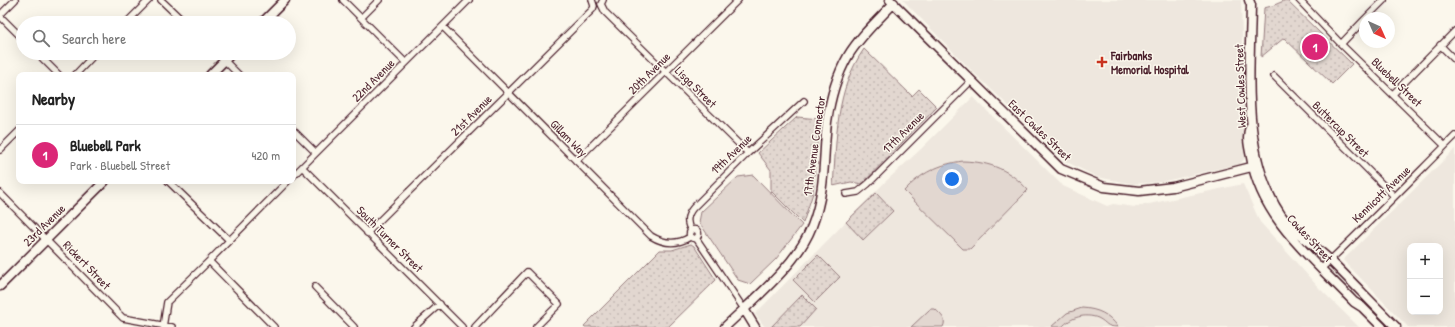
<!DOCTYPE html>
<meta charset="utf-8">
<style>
:root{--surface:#fff;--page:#f2f2f2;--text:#222;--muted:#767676;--line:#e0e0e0;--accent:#db2777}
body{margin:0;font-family:"Patrick Hand",sans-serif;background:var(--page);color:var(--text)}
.controls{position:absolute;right:12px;bottom:12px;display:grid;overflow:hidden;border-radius:8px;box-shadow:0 4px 16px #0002}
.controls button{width:36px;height:36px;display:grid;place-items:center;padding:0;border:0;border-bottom:1px solid var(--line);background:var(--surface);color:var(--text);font:20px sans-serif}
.compass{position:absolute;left:1359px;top:12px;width:36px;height:36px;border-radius:50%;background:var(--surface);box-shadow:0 4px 16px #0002;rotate:135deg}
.you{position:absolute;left:952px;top:179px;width:14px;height:14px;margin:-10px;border:3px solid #fff;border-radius:50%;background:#1a73e8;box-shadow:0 0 0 6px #1a73e833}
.badge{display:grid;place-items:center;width:26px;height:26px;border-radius:50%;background:var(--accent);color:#fff;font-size:13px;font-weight:700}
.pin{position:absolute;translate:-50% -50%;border:2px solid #fff;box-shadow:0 1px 4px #0006}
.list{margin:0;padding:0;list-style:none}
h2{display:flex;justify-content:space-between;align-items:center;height:52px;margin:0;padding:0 16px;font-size:17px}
h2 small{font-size:13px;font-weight:400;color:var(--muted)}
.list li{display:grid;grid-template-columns:26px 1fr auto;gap:12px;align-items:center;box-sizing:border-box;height:60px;padding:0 16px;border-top:1px solid var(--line)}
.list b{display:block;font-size:15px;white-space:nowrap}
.list p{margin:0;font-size:13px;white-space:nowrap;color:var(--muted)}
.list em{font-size:13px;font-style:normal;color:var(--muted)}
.icon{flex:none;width:22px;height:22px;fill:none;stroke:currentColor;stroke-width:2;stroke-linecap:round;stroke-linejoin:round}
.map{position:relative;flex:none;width:1455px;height:327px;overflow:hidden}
.search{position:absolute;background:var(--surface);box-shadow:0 4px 16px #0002;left:16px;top:16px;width:280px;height:44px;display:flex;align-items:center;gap:10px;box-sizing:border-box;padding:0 14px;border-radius:22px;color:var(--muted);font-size:15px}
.panel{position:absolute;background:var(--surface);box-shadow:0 4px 16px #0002;left:16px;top:72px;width:280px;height:112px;border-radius:8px}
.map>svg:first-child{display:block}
</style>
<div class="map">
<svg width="1455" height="327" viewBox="0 0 1455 327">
<defs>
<pattern id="grass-dots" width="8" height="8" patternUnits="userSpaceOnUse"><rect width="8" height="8" fill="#e2d7d0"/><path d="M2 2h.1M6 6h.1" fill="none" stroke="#c3b8b3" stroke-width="1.8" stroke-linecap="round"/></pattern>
</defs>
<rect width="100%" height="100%" fill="#fbf7ec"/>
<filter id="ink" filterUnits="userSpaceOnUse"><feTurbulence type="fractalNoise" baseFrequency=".025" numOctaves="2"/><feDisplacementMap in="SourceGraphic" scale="8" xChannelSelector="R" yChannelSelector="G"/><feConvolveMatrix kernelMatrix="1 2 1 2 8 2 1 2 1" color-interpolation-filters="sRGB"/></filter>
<g filter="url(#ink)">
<path fill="#eee7de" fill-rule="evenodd" d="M903 0H1241L1245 158 1240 164 1161 182 1133 184 1097 177 1067 162 969 68Z
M973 97 1063 186 1107 206 1113 204 1135 207 1243 184 1260 222 1319 288 1359 327H765L755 314 885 182 921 149Z
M1455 149V327H1408L1343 260ZM1410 246H1440V312H1410Z"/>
<path fill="url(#grass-dots)" stroke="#967b7e" d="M1286 0 1352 64 1332 84 1284 38 1261 57 1264 8 1272 6Z
M864 49 912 96 919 89 937 107 862 184 851 182 833 186C837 137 835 91 864 49Z
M797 117 819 119 813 193 803 223 771 191V170L758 153Z
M876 193 893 211 863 240 846 222Z
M691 244 694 246 716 280 668 327H585L584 326 660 250H672Z
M818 255 840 277 815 302 793 280Z
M802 295 816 309 800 327H771Z"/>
<path fill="#e2d7d0" stroke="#967b7e" d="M963 161C991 162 1010 170 1028 190L970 249H963L904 191C921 173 939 164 963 161Z
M753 175 802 225 776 259 750 284 738 280 699 222 701 212 738 177Z
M1082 308C1098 309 1109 314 1118 327 1105 327 1108 323 1098 318 1085 313 1071 317 1062 327H1051L1067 313Z
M931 309H935C941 315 947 319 943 327H911L929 310Z"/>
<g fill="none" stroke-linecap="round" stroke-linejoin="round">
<defs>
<path id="street" d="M161 0 185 23
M343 0 406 63
M603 0 601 4 605 12 748 153
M1299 0 1341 44 1445 146
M0 15 15 0
M0 16 23 39
M362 17 379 0
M1366 18 1384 0
M126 23 149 0
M443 27 651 236C664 244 677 245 690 237
M1341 44 1365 19
M1440 45 1455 60
M37 53 59 75
M217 53 239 75
M75 75 96 53
M1274 76 1394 196
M1393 94 1455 31
M293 130 316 153
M0 150 19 131
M576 161 738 0
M302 167 462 327
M293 176 469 0
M168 181 229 240
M0 193 123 318 172 327
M846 194 858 192 868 184 972 80
M689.5 234a4.5 4.5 0 1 1 9 0a4.5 4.5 0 1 1-9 0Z
M691 230C686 223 687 215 693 208L748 153 804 101
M367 233 593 9 594 6 592 0
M696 238 744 309
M209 261 274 327
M1322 268C1367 225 1411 180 1455 136
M315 287 354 327
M163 327 167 302 209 261 288 181
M414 327 440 304
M475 327 527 272 559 304 536 327"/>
<path id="secondary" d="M890 0 1061 169 1104 187 1139 191 1173 187 1259 165
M1249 0 1251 5C1250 72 1241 156 1281 215 1294 233 1314 245 1330 260 1352 282 1374 305 1396 327
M262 23 285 0
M210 75 232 53
M1250 127C1246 137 1249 147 1251 157 1261 219 1313 259 1354 302L1362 307 1382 327
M0 286 105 181
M744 309 755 327
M725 327C754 299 797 265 812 226 826 190 823 159 827 122 830 100 837 75 848 56 860 36 878 20 894 3"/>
</defs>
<use href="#street" stroke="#4a1f2b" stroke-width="8"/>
<use href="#secondary" stroke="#4a1f2b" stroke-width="11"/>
<use href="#street" stroke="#fbf7ec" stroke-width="5.5"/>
<use href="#secondary" stroke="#fbf7ec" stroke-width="8"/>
</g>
</g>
<path fill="#c8321e" stroke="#fbf7ec" stroke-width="1.5" d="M1100 56h4v4h4v4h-4v4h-4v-4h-4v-4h4z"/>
<g text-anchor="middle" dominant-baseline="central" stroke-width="3" stroke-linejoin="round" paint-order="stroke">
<g font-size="12" font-weight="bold" fill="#4a1f2b" stroke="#fbf7ec" text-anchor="start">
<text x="1111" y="55">Fairbanks<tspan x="1111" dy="14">Memorial Hospital</tspan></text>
</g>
<g font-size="12" fill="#4a1f2b" stroke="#fbf7ec">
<text transform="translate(649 73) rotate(-45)">20th Avenue</text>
<text transform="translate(373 80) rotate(-45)">22nd Avenue</text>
<text transform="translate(1397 82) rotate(44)">Bluebell Street</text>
<text transform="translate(1240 86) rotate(-92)">West Cowles Street</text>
<text transform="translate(696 87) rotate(45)">Lisga Street</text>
<text transform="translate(471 115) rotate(-45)">21st Avenue</text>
<text transform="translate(1341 129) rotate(45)">Buttercup Street</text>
<text transform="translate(1040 130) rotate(44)">East Cowles Street</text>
<text transform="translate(903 132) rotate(-45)">17th Avenue</text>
<text transform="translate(569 138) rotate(45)">Gillam Way</text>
<text transform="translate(814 146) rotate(-82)">17th Avenue Connector</text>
<text transform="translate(731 154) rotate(-44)">19th Avenue</text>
<text transform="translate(1381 194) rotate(-44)">Kennicott Avenue</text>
<text transform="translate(44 225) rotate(-45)">23rd Avenue</text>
<text transform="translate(1310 238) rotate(47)">Cowles Street</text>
<text transform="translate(390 239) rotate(45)">South Turner Street</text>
<text transform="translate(87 265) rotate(46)">Rickert Street</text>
</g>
</g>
</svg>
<div class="controls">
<button>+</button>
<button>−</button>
</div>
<svg class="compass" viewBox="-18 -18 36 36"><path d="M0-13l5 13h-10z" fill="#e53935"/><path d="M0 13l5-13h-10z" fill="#767676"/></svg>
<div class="you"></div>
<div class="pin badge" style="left:1315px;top:47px">1</div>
<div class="search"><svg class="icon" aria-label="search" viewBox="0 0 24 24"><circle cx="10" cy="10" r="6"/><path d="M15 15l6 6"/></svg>Search here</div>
<section class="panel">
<h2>Nearby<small></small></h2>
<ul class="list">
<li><span class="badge">1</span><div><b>Bluebell Park</b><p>Park · Bluebell Street</p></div><em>420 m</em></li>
</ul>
</section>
</div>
